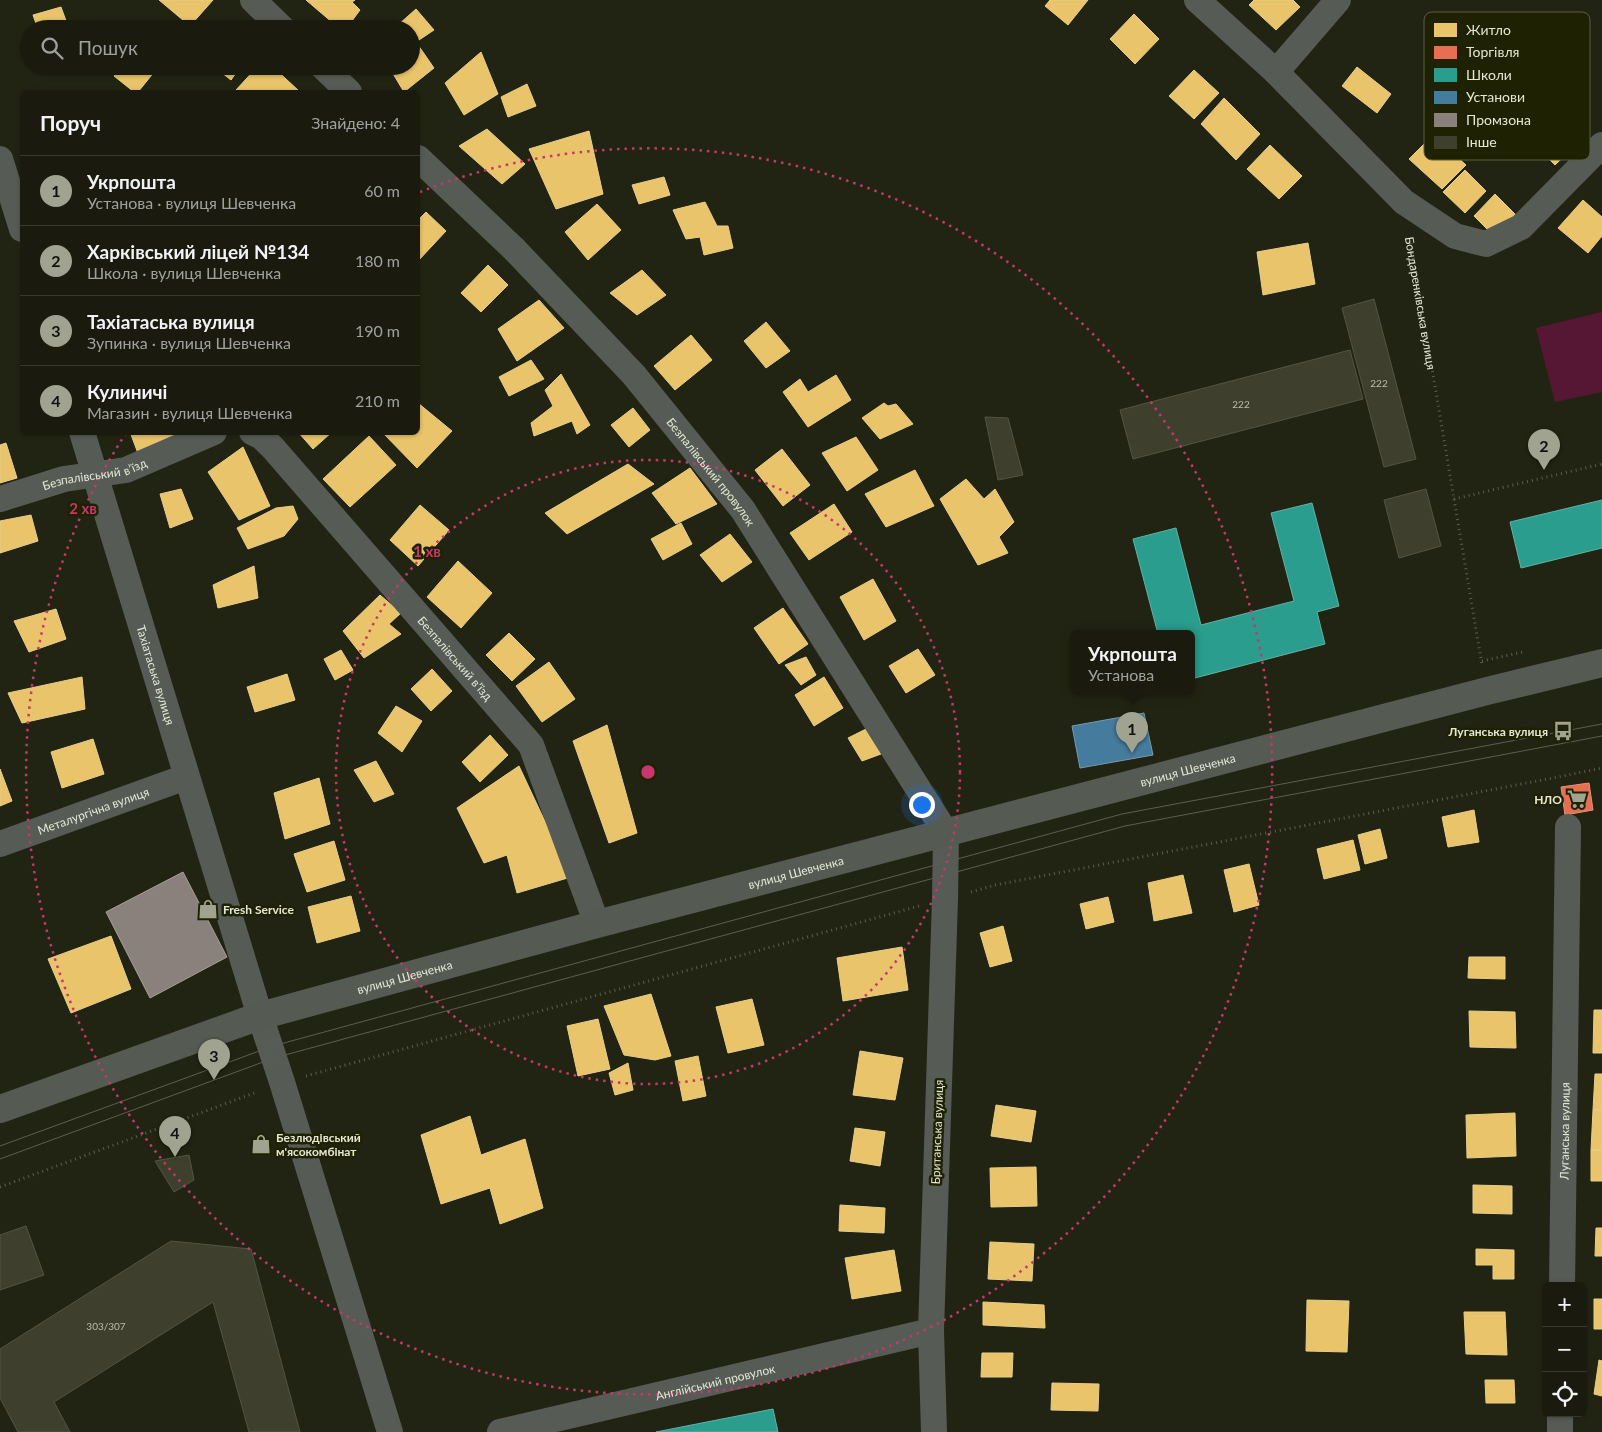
<!DOCTYPE html>
<html lang="uk">
<meta charset="utf-8">
<style>
:root{--surface:#1a1b0e;--page:#232417;--text:#f1f3f6;--muted:#9fa19e;--line:#38392e;--accent:#a0a390}
body{margin:0;font-family:Lato,sans-serif;background:var(--page);color:var(--text)}
.controls{position:absolute;right:15px;bottom:15px;display:grid;overflow:hidden;border-radius:8px;box-shadow:0 1px 4px #0004}
.controls button{width:45px;height:45px;display:grid;place-items:center;padding:0;border:0;border-bottom:1px solid var(--line);background:var(--surface);color:var(--text);font:25px sans-serif}
.you{position:absolute;left:921px;top:804px;width:18px;height:18px;margin:-12px;border:4px solid #fff;border-radius:50%;background:#1a73e8;box-shadow:0 0 0 8px #1a73e833}
.badge{display:grid;place-items:center;width:32px;height:32px;border-radius:50%;background:var(--accent);color:#111;font-size:16px;font-weight:700}
.pin{position:absolute;translate:-50% -41px;filter:drop-shadow(0 1px 2px #0008)}
.pin::after{content:'';position:absolute;top:26px;width:18px;height:15px;background:inherit;clip-path:polygon(0 0,100% 0,50% 100%)}
.popup{position:absolute;left:1070px;top:630px;width:125px;height:65px;box-sizing:border-box;display:grid;place-content:center;border-radius:8px;background:var(--surface);filter:drop-shadow(0 1px 4px #0005);font-size:16px;white-space:nowrap;color:var(--muted)}
.popup b{font-size:19px;color:var(--text)}
.popup::after{content:'';position:absolute;left:50%;top:100%;margin-left:-10px;border:10px solid transparent;border-top-color:var(--surface)}
.list{margin:0;padding:0;list-style:none}
h2{display:flex;justify-content:space-between;align-items:center;height:65px;margin:0;padding:0 20px;font-size:21px}
h2 small{font-size:16px;font-weight:400;color:var(--muted)}
.list li{display:grid;grid-template-columns:32px 1fr auto;gap:15px;align-items:center;box-sizing:border-box;height:70px;padding:0 20px;border-top:1px solid var(--line)}
.list b{display:block;font-size:19px;white-space:nowrap}
.list p{margin:0;font-size:16px;white-space:nowrap;color:var(--muted)}
.list em{font-size:16px;font-style:normal;color:var(--muted)}
.icon{flex:none;width:28px;height:28px;fill:none;stroke:currentColor;stroke-width:2;stroke-linecap:round;stroke-linejoin:round}
.map{position:relative;flex:none;width:1602px;height:1432px;overflow:hidden}
.search{position:absolute;background:var(--surface);box-shadow:0 1px 4px #0004;left:20px;top:20px;width:400px;height:55px;display:flex;align-items:center;gap:12px;box-sizing:border-box;padding:0 18px;border-radius:28px;color:var(--muted);font-size:19px}
.panel{position:absolute;background:var(--surface);box-shadow:0 1px 4px #0004;left:20px;top:90px;width:400px;height:345px;border-radius:8px}
.map>svg:first-child{display:block}
</style>
<div class="map">
<svg width="1602" height="1432" viewBox="0 0 1602 1432">
<rect width="100%" height="100%" fill="#222413"/>
<path fill="#551733" d="M1602 312V392L1555 402 1536 328Z"/>
<path fill="#e9c46a" stroke="#e8ce8a" d="M159 0H213L190 26Z
M306 0H355L352 2 360 10 346 29H340Z
M1050 0H1088L1068 25 1045 6Z
M1254 0H1293L1300 7 1276 30 1249 5Z
M61 7 69 29H38L33 15Z
M416 9 434 30 416 42 434 68 404 92 389 67 366 70 362 66H411V29H382L392 22 398 25Z
M1134 14 1159 39 1135 64 1110 39Z
M216 22 225 29H212Z
M481 52 498 94 464 115 445 83Z
M122 66H159L138 92H134L114 76Z
M213 66H241L231 80Z
M258 66H272L299 91 298 92H240L236 90Z
M1357 67 1391 94 1377 113 1342 86Z
M1194 70 1219 93 1194 119 1169 96Z
M1521 78 1582 139 1555 165 1495 105Z
M527 84 536 106 508 117 501 97Z
M1224 98 1260 134 1236 160 1201 124Z
M487 129 525 164 502 184 459 146Z
M589 131 603 194 556 209 529 149Z
M1433 135 1466 165 1442 189 1409 159Z
M1270 145 1302 176 1279 199 1247 169Z
M1465 170 1486 191 1465 213 1443 192Z
M664 177 670 195 639 204 632 185Z
M1495 194 1516 215 1495 237 1474 216Z
M1583 200 1602 217V236L1588 253 1558 228Z
M705 202 717 226H728L733 248 704 255 700 237 686 239 673 210Z
M597 204 621 230 588 260 565 232Z
M426 212 446 231 418 261V220Z
M1308 243 1315 284 1263 295 1257 252Z
M488 265 508 285 481 312 461 293Z
M642 270 666 295 637 315 610 293Z
M539 300 564 328 517 361 498 329Z
M766 322 790 351 766 368 744 341Z
M691 335 712 360 675 390 654 366Z
M531 360 544 379 509 396 499 377Z
M561 374 590 425 577 434 572 421 534 436 531 423 553 406 545 390Z
M836 375 851 400 808 427 783 392 800 379 808 392Z
M418 403 452 431 417 468 382 432H418Z
M884 403 888 406 896 404 913 424 880 439 862 418Z
M633 408 650 430 629 447 611 425Z
M130 432H199L139 456Z
M298 432H332L313 449Z
M369 436 396 465 350 507 323 479Z
M856 437 878 470 847 491 822 453Z
M6 443 17 478 0 483V445Z
M243 447 270 506 239 520 208 472Z
M782 449 810 485 783 506 755 470Z
M628 464 654 484 567 534 545 513Z
M690 468 717 504 676 524 652 493Z
M915 470 934 506 886 527 865 494Z
M966 479 984 499 995 489 1014 522 999 537 1008 553 978 565 940 499Z
M181 489 193 519 170 528 160 494Z
M834 504 852 532 809 560 790 533Z
M420 505 449 530 418 566 390 540Z
M293 506 298 519 284 536 248 549 237 528 276 508Z
M31 515 38 541 0 553V521Z
M681 523 692 544 663 560 651 539Z
M730 534 752 562 722 582 700 555Z
M458 561 492 593 461 628 427 597Z
M254 566 258 598 218 608 213 585Z
M873 579 896 621 864 640 840 597Z
M380 595 401 613 389 624 401 634 364 658 343 631Z
M783 608 808 644 779 664 754 628Z
M56 609 66 639 29 652 14 621Z
M509 633 535 659 512 681 486 655Z
M918 649 935 675 906 693 889 666Z
M341 650 353 670 335 680 324 659Z
M806 657 816 675 801 685 785 665Z
M549 662 575 699 542 722 516 686Z
M432 669 452 691 431 711 411 689Z
M287 674 295 700 255 712 247 687Z
M82 677 85 709 22 723 8 693Z
M824 677 843 708 814 726 795 695Z
M396 706 422 721 402 752 378 733Z
M607 725 637 833 609 843 573 741Z
M866 729 881 754 862 761 848 738Z
M490 735 508 755 480 782 462 762Z
M93 739 104 774 62 788 51 752Z
M376 761 394 794 374 802 354 770Z
M519 766 571 877 517 893 507 855 484 863 457 808Z
M0 769 12 801 0 806Z
M319 778 330 824 285 839 274 793Z
M1474 810 1479 842 1448 847 1442 817Z
M1380 829 1387 858 1365 864 1358 835Z
M1353 840 1360 870 1324 879 1317 849Z
M334 841 345 880 307 892 294 854Z
M1249 864 1259 905 1234 912 1224 870Z
M1183 875 1192 913 1154 921 1148 883Z
M351 896 360 931 317 943 308 907Z
M1108 897 1114 922 1086 929 1080 904Z
M1003 926 1012 961 990 967 980 933Z
M111 936 131 989 71 1013 48 959Z
M902 947 908 990 843 1001 837 958Z
M1469 957H1505V979L1468 978Z
M651 994 671 1056 655 1060 624 1055 604 1006Z
M752 999 764 1045 728 1053 716 1007Z
M1594 1010H1602V1053H1593Z
M1469 1011 1515 1012 1516 1048 1470 1047Z
M598 1019 610 1069 578 1076 567 1026Z
M860 1051 903 1058 895 1100 853 1095Z
M698 1056 706 1096 683 1101 675 1061Z
M628 1063 633 1090 615 1095 609 1073Z
M1595 1074H1602V1110H1593Z
M996 1105 1036 1111 1031 1142 991 1136Z
M1593 1110H1602V1150H1591Z
M1515 1113 1516 1156 1467 1158 1466 1115Z
M470 1116 481 1155 525 1139 543 1208 500 1224 490 1188 441 1204 421 1135Z
M855 1128 885 1132 880 1166 850 1161Z
M1591 1150H1602V1181H1591Z
M1036 1167 1037 1206 991 1207 990 1168Z
M1473 1185 1512 1186V1214L1473 1213Z
M840 1205 885 1208 884 1233 839 1231Z
M1596 1228H1602V1256H1595Z
M990 1242 1034 1244 1032 1281 988 1279Z
M1476 1249 1514 1250V1279H1493V1265H1476Z
M894 1250 901 1291 852 1299 845 1258Z
M1594 1299H1602V1329H1594Z
M1307 1300 1349 1301 1347 1352 1306 1351Z
M983 1302 1044 1305 1045 1328 983 1325Z
M1464 1312H1505L1507 1355 1466 1354Z
M982 1353H1013L1012 1377H981Z
M1599 1360 1602 1361V1396L1594 1394Z
M1485 1380H1514L1515 1403H1486Z
M1052 1383 1099 1384 1098 1411 1051 1410Z"/>
<path fill="#e76f51" stroke="#e69378" d="M1589 783 1593 810 1565 815 1561 787Z"/>
<path fill="#2a9d8f" stroke="#62b3a4" d="M1602 500V548L1521 568 1510 522Z
M1312 503 1339 606 1317 612 1325 644 1195 678 1191 661V634H1158L1133 539 1176 528 1201 625 1294 601 1271 513Z
M773 1409 778 1432H656Z"/>
<path fill="#457b9d" stroke="#759bae" d="M1144 713 1153 755 1080 768 1072 726Z"/>
<path fill="#8a817c" stroke="#a5a096" d="M183 872 227 957 150 998 106 912Z"/>
<path fill="#3e402d" stroke="#525445" d="M1374 299 1416 459 1384 467 1342 308Z
M1350 350 1363 399 1133 459 1120 410Z
M985 417 1008 418 1023 475 998 480Z
M1426 489 1441 546 1399 558 1384 500Z
M189 1155 194 1180 174 1192 155 1161Z
M26 1226 44 1275 0 1290V1235Z
M171 1241 251 1249 300 1432H249L213 1302 54 1402 70 1432H18L0 1398V1349Z"/>
<g fill="none" stroke-linecap="round" stroke-linejoin="round">
<g stroke="#595c54" stroke-width="3" stroke-dasharray="1 4" stroke-linecap="butt">
<path id="s1" d="M1410 238 1482 665"/>
<path d="M1454 499 1602 464"/>
<path d="M1482 661 1523 652"/>
<path d="M971 892 995 885 1558 777 1602 768"/>
<path d="M306 1076 919 906"/>
<path d="M0 1187 257 1092"/>
</g>
<g stroke="#575b55" stroke-width="26">
<path d="M253 0 283 29"/>
<path d="M1197 0 1276 72 1404 202 1455 236 1486 244 1521 227 1602 145"/>
<path d="M322 66 349 92"/>
<path d="M1276 72 1338 0"/>
<path id="s2" d="M418 158 514 249 634 375 743 510 946 833 945 899 931 1331 934 1432"/>
<path d="M0 159 22 229"/>
<path id="s3" d="M82 432 260 1016 282 1082 390 1432"/>
<path id="s4" d="M252 432 262 437 273 448 531 745 597 924"/>
<path id="s5" d="M0 499 64 479 126 470 214 432"/>
<path id="s6" d="M0 844 186 777"/>
<path id="s7" d="M1562 1286 1568 827"/>
<path id="s8" d="M500 1432 931 1331"/>
<path d="M1560 1432V1413"/>
</g>
<path stroke="#555b52" stroke-width="28" id="s9" d="M0 1109 260 1016 597 924 1487 691 1602 663"/>
<path stroke="#5a5e53" stroke-width="1" d="M0 1146 273 1046 1122 814 1602 724
M0 1159 274 1058 1125 826 1602 736"/>
</g>
<g fill="none" stroke="#c7376d" stroke-width="2.5" stroke-dasharray="2.5 5">
<circle cx="648" cy="772" r="312"/>
<path d="M420 192A623 623 0 1 1 126 433"/>
</g>
<defs>
<symbol id="bus-bare" viewBox="-9 -9 18 18"><path d="M-5-6H5V4H4V6H2V4H-2V6H-4V4H-5ZM-3.5-4V0h7V-4ZM-3.5 1.2v1.5H-2V1.2ZM2 1.2v1.5H3.5V1.2Z" fill="#a0a390" stroke="#1f2202" stroke-width="2.5" paint-order="stroke"/></symbol>
<symbol id="supermarket-bare" viewBox="-9 -9 18 18"><path d="M-6-5.5h2.5l.6 2H6L4.5 2H-2.5L-4.4-4H-6ZM-1.5 3.2a1.3 1.3 0 1 0 .1 0ZM3 3.2a1.3 1.3 0 1 0 .1 0Z" fill="#a0a390" stroke="#1f2202" stroke-width="2.5" paint-order="stroke"/></symbol>
<symbol id="shop-bare" viewBox="-9 -9 18 18"><path d="M-5-2.5h2.3a2.7 3.5 0 0 1 5.4 0H5L5.5 6h-11ZM-1.5-2.5h3a1.5 2.3 0 0 0-3 0Z" fill="#a0a390" stroke="#1f2202" stroke-width="2.5" paint-order="stroke"/></symbol>
</defs>
<g fill-rule="evenodd">
<use href="#bus-bare" x="1549" y="717" width="28" height="28"/>
<use href="#supermarket-bare" x="1563" y="785" width="28" height="28"/>
<use href="#shop-bare" x="194" y="895" width="28" height="28"/>
<use href="#shop-bare" x="247" y="1130" width="28" height="28"/>
</g>
<g text-anchor="middle" dominant-baseline="central" stroke-width="5" stroke-linejoin="round" paint-order="stroke">
<g font-size="10" fill="#babdaa">
<text x="1379" y="383">222</text>
<text x="1241" y="404">222</text>
<text x="106" y="1326">303/307</text>
</g>
<g font-size="12" fill="#e4e7d4" stroke="#1f2202">
<text stroke="none"><textPath href="#s1" startOffset="66">Бондаренківська вулиця</textPath></text>
<text stroke="none"><textPath href="#s2" startOffset="430">Безпалівський провулок</textPath></text>
<text stroke="none"><textPath href="#s5" startOffset="98">Безпалівський в’їзд</textPath></text>
<text stroke="none"><textPath href="#s4" startOffset="305">Безпалівський в’їзд</textPath></text>
<text stroke="none"><textPath href="#s3" startOffset="254">Тахіатаська вулиця</textPath></text>
<text stroke="none"><textPath href="#s9" startOffset="1236">вулиця Шевченка</textPath></text>
<text stroke="none"><textPath href="#s6" startOffset="99">Металургічна вулиця</textPath></text>
<text stroke="none"><textPath href="#s9" startOffset="831">вулиця Шевченка</textPath></text>
<text stroke="none"><textPath href="#s9" startOffset="426">вулиця Шевченка</textPath></text>
<text transform="translate(937 1132) rotate(-88)">Британська вулиця</text>
<text stroke="none"><textPath href="#s7" startOffset="155">Луганська вулиця</textPath></text>
<text stroke="none"><textPath href="#s8" startOffset="221">Англійський провулок</textPath></text>
</g>
<g font-size="12" font-weight="bold" fill="#e4e7d4" stroke="#1f2202" text-anchor="end">
<text x="1548" y="731">Луганська вулиця</text>
<text x="1562" y="799">НЛО</text>
<text x="223" y="909" text-anchor="start">Fresh Service</text>
<text x="276" y="1137" text-anchor="start">Безлюдівський<tspan x="276" dy="14">м'ясокомбінат</tspan></text>
</g>
</g>
<rect x="1424" y="12" width="166" height="148" rx="8" fill="#1f2202" stroke="#5a5d41" stroke-width="1"/>
<rect x="1434" y="23" width="23" height="14" fill="#e9c46a"/>
<rect x="1434" y="46" width="23" height="13" fill="#e76f51"/>
<rect x="1434" y="68" width="23" height="14" fill="#2a9d8f"/>
<rect x="1434" y="91" width="23" height="13" fill="#457b9d"/>
<rect x="1434" y="113" width="23" height="14" fill="#8a817c"/>
<rect x="1434" y="136" width="23" height="13" fill="#3e402d"/>
<g font-size="14" fill="#e4e7d4">
<text x="1466" y="35">Житло</text>
<text x="1466" y="57">Торгівля</text>
<text x="1466" y="80">Школи</text>
<text x="1466" y="102">Установи</text>
<text x="1466" y="125">Промзона</text>
<text x="1466" y="147">Інше</text>
</g>
<circle cx="648" cy="772" r="8" fill="#c7376d" stroke="#1f2202" stroke-width="2.5"/>
<g font-size="15" text-anchor="middle" font-weight="bold" fill="#c7376d" stroke="#1f2202" stroke-width="5" stroke-linejoin="round" paint-order="stroke">
<text x="83" y="514">2 хв</text>
<text x="427" y="557">1 хв</text>
</g>
</svg>
<div class="controls">
<button>+</button>
<button>−</button>
<button><svg class="icon" aria-label="locate" viewBox="0 0 24 24"><circle cx="12" cy="12" r="6"/><path d="M12 2v4M12 18v4M2 12h4M18 12h4"/></svg></button>
</div>
<div class="you"></div>
<div class="pin badge" style="left:1132px;top:753px">1</div>
<div class="popup"><b>Укрпошта</b>Установа</div>
<div class="pin badge" style="left:1544px;top:470px">2</div>
<div class="pin badge" style="left:214px;top:1080px">3</div>
<div class="pin badge" style="left:175px;top:1157px">4</div>
<div class="search"><svg class="icon" aria-label="search" viewBox="0 0 24 24"><circle cx="10" cy="10" r="6"/><path d="M15 15l6 6"/></svg>Пошук</div>
<section class="panel">
<h2>Поруч<small>Знайдено: 4</small></h2>
<ul class="list">
<li><span class="badge">1</span><div><b>Укрпошта</b><p>Установа · вулиця Шевченка</p></div><em>60 m</em></li>
<li><span class="badge">2</span><div><b>Харківський ліцей №134</b><p>Школа · вулиця Шевченка</p></div><em>180 m</em></li>
<li><span class="badge">3</span><div><b>Тахіатаська вулиця</b><p>Зупинка · вулиця Шевченка</p></div><em>190 m</em></li>
<li><span class="badge">4</span><div><b>Кулиничі</b><p>Магазин · вулиця Шевченка</p></div><em>210 m</em></li>
</ul>
</section>
</div>
